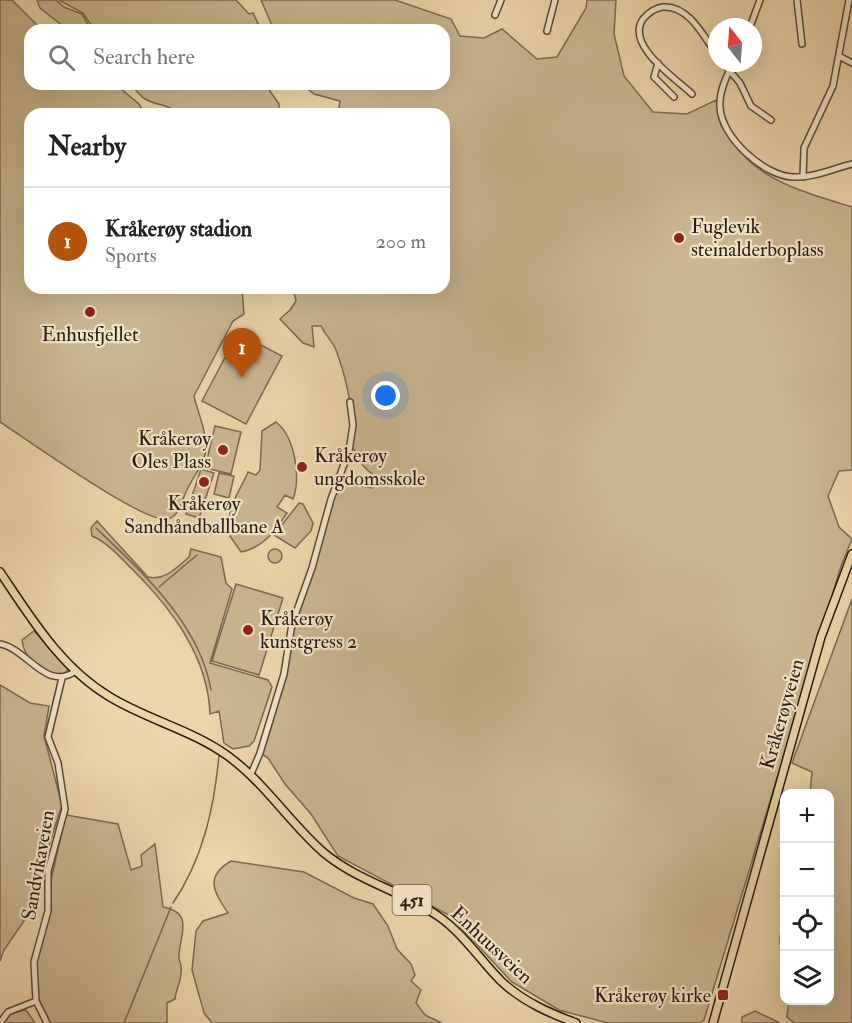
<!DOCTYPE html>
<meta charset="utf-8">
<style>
:root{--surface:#fff;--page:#f2f2f2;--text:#222;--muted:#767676;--line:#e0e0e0;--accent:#b45309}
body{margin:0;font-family:"IM FELL Double Pica",serif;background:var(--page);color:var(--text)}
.controls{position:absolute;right:18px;bottom:18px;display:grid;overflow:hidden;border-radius:12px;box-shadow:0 6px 24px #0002}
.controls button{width:54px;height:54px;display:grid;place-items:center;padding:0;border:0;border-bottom:2px solid var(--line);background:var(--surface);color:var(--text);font:30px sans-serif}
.compass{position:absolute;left:708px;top:18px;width:54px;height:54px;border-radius:50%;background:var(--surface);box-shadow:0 6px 24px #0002;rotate:343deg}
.you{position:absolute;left:386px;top:396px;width:21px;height:21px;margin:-15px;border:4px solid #fff;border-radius:50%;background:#1a73e8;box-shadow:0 0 0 9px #1a73e833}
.badge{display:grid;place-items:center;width:39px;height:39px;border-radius:50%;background:var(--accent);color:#fff;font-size:20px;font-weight:700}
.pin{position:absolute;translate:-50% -50px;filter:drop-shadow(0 2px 3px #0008)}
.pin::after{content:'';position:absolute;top:32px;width:21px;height:18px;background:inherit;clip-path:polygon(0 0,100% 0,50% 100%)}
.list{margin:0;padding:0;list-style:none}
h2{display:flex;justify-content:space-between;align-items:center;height:78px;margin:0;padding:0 24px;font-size:26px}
h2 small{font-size:20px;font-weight:400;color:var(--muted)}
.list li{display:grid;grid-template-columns:39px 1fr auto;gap:18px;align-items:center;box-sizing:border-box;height:108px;padding:0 24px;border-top:2px solid var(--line)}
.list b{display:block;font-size:22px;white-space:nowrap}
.list p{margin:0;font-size:20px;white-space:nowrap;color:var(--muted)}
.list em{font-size:20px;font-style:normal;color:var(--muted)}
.icon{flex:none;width:33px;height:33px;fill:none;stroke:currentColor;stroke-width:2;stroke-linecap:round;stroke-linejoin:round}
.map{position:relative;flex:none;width:852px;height:1023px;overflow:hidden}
.search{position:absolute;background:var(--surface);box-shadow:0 6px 24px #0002;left:24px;top:24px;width:426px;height:66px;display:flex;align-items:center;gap:15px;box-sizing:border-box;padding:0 21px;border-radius:18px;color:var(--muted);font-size:22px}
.panel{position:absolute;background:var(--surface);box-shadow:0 6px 24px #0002;left:24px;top:108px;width:426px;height:186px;border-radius:18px}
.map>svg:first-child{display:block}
</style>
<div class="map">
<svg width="852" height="1023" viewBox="0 0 852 1023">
<rect width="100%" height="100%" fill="#ecd5a9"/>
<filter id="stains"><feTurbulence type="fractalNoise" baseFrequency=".00333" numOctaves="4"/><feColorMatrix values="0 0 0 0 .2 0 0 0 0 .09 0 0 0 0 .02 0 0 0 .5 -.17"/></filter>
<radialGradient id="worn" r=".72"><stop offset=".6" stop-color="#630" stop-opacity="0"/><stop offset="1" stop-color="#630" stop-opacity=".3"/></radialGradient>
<path fill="#cab690" stroke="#786a52" stroke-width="1.5" d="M0 0H12L42 30H30V84H115L139 104 145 114H30V288H242L244 314 233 321 194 396C198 414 211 441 204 458 200 469 192 479 187 490 181 501 181 515 168 519 147 526 25 438 0 422Z
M37 0H56L64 7 82 14 91 30H68L40 8Z
M59 0H236L249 14 253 13 261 30H94L83 13Z
M261 0H395L451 19 460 36 484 38 502 29 537 59 557 57 586 8 587 0H616L614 34 624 76 653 112 687 114 716 100C732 173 787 187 852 207V470L839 471 828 496 839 527 852 539 841 566 704 1020 700 1023H608L559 1010 512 982 449 915 338 856 311 814 285 784 268 758 260 753 284 674 287 643 337 482 372 488 375 476C358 465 362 459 350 444 355 413 347 380 336 350 333 342 325 335 321 326H312L314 347 303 343 280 319 290 310 296 301 293 288H444V114H338L340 101 314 94 302 84H444V30H274Z
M132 84H265L279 104V114H180C163 99 146 110 132 84Z
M238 333 282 356 246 424 202 401Z
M276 422C295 437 301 477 293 499L285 495 277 507 287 513C275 531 263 548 241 552L230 536 232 528 229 524C228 505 242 487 248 472L256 475 260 470 262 431Z
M215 426 241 432 231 474 205 468Z
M201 469 214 473 199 518 186 514Z
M219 473 234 476 229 498 214 494Z
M299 503 303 504 313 523 311 531 295 548 274 535Z
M97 521 148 577C165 581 177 567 189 557L191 549 221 557 226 583 232 589 210 663 268 680 272 687 254 741 249 746 233 749 224 743 219 711 210 714C208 657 172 609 133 570 120 557 107 542 92 536L91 528Z
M268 556a7 7 0 1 1 14 0a7 7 0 1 1-14 0Z
M236 584 283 598 259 675 212 661Z
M852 599V1023H794L787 1017 789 1001 830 1000V794L810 793 812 772 792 763Z
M34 631 69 668 63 675C43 672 24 661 22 640Z
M0 685 30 703 49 706 44 736 62 805 45 858 40 889 28 915 4 950 0 961Z
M66 815 118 824 131 870 142 866 141 855 155 844 163 907C196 913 178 938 179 958 179 961 181 963 181 967 183 977 176 989 175 999L167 1003V1023H50L48 1020 36 994 35 958 49 910V888Z
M231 861 304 872 354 898 373 904 388 926 397 949 411 964 415 975 411 981 421 990 416 1003 425 1015 442 1023H212L204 1013 192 970 196 931 203 921 228 913C214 892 204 877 231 861Z
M784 886V964L780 942Z
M26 1010 35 1023H4L11 1013Z
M755 1011 780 1023H742V1017Z"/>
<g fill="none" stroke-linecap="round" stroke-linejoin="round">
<path stroke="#74664e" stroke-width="1.5" d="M96 528C142 572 200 624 211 690
M159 587 197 555
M173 903C203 859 214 808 219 756
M124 1023 171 907"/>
<defs>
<path id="minor" d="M797 0 802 44
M495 15 501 0
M750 27 760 0
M547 31 555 0
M839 56 852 63
M658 63 654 77 674 97
M723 63 740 83 751 106 771 120
M733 63C726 77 719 92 720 107 721 137 764 176 793 177 813 178 832 169 852 164
M692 94C675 78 625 45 643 19 648 13 655 8 663 7 689 5 704 37 717 55
M803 177 804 148 833 86 849 0
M0 644C28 649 45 692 76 671
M251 774 260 753 284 674 292 624 312 568 331 499 349 451 353 425 350 402
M0 1023 8 1012 36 1001
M47 1023 36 1001 34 962 48 911V871L65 809 58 763 48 737 62 678"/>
<path id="major" d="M0 572C31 618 61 668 110 697 148 720 192 730 228 756 265 783 289 822 323 852 357 881 402 891 438 916 463 933 480 960 501 981 522 1001 549 1013 576 1023
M713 1023 821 637 852 554"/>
</defs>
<use href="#minor" stroke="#574b38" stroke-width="8"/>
<use href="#major" stroke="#251d13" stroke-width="10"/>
<use href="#minor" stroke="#f3e4c7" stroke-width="5"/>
<use href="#major" stroke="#ecd5a9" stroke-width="7"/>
</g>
<g fill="#8f2418" stroke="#f3e4c7" stroke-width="2">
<circle cx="679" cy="238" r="6"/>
<circle cx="90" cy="312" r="6"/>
<circle cx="223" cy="450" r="6"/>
<circle cx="302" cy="467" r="6"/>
<circle cx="204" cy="482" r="6"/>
<circle cx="248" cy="630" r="6"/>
<rect x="717" y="989" width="12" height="12" rx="3"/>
</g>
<g text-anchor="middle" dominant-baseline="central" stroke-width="4.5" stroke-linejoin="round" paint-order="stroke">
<rect fill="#f3e4c7" stroke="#635949" stroke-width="1.5" x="392.5" y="885" width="39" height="30" rx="4.5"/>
<g font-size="18" font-weight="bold" fill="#251d13">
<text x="412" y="900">451</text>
</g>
<g font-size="20" fill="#251d13" stroke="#f3e4c7" text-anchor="start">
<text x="691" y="226">Fuglevik<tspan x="691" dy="23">steinalderboplass</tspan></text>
<text x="90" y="334" text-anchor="middle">Enhusfjellet</text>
<text x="211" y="438" text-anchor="end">Kråkerøy<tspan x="211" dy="23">Oles Plass</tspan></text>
<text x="314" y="455">Kråkerøy<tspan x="314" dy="23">ungdomsskole</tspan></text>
<text x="204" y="503" text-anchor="middle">Kråkerøy<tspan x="204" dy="23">Sandhåndballbane A</tspan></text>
<text x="260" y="618">Kråkerøy<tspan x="260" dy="23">kunstgress 2</tspan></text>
<text x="711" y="995" text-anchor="end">Kråkerøy kirke</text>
</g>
<g font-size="20" fill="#251d13" stroke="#f3e4c7">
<text transform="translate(782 714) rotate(-74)">Kråkerøyveien</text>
<text transform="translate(38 865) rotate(-80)">Sandvikaveien</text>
<text transform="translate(492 945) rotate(43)">Enhuusveien</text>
</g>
</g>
<rect width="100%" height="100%" filter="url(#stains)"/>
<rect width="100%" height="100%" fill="url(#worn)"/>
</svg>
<div class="controls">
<button>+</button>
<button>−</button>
<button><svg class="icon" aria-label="locate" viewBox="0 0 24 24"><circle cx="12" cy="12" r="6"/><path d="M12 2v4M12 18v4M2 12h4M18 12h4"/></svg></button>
<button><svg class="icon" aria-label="layers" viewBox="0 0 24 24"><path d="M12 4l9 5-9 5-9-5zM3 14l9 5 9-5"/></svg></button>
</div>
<svg class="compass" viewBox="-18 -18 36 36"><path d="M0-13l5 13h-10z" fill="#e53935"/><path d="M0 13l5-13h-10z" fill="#767676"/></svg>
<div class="you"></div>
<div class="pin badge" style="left:242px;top:378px">1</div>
<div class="search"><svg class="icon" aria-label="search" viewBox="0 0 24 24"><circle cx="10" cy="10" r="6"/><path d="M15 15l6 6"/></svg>Search here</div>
<section class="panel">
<h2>Nearby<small></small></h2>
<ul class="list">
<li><span class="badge">1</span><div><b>Kråkerøy stadion</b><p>Sports</p></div><em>200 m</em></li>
</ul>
</section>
</div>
